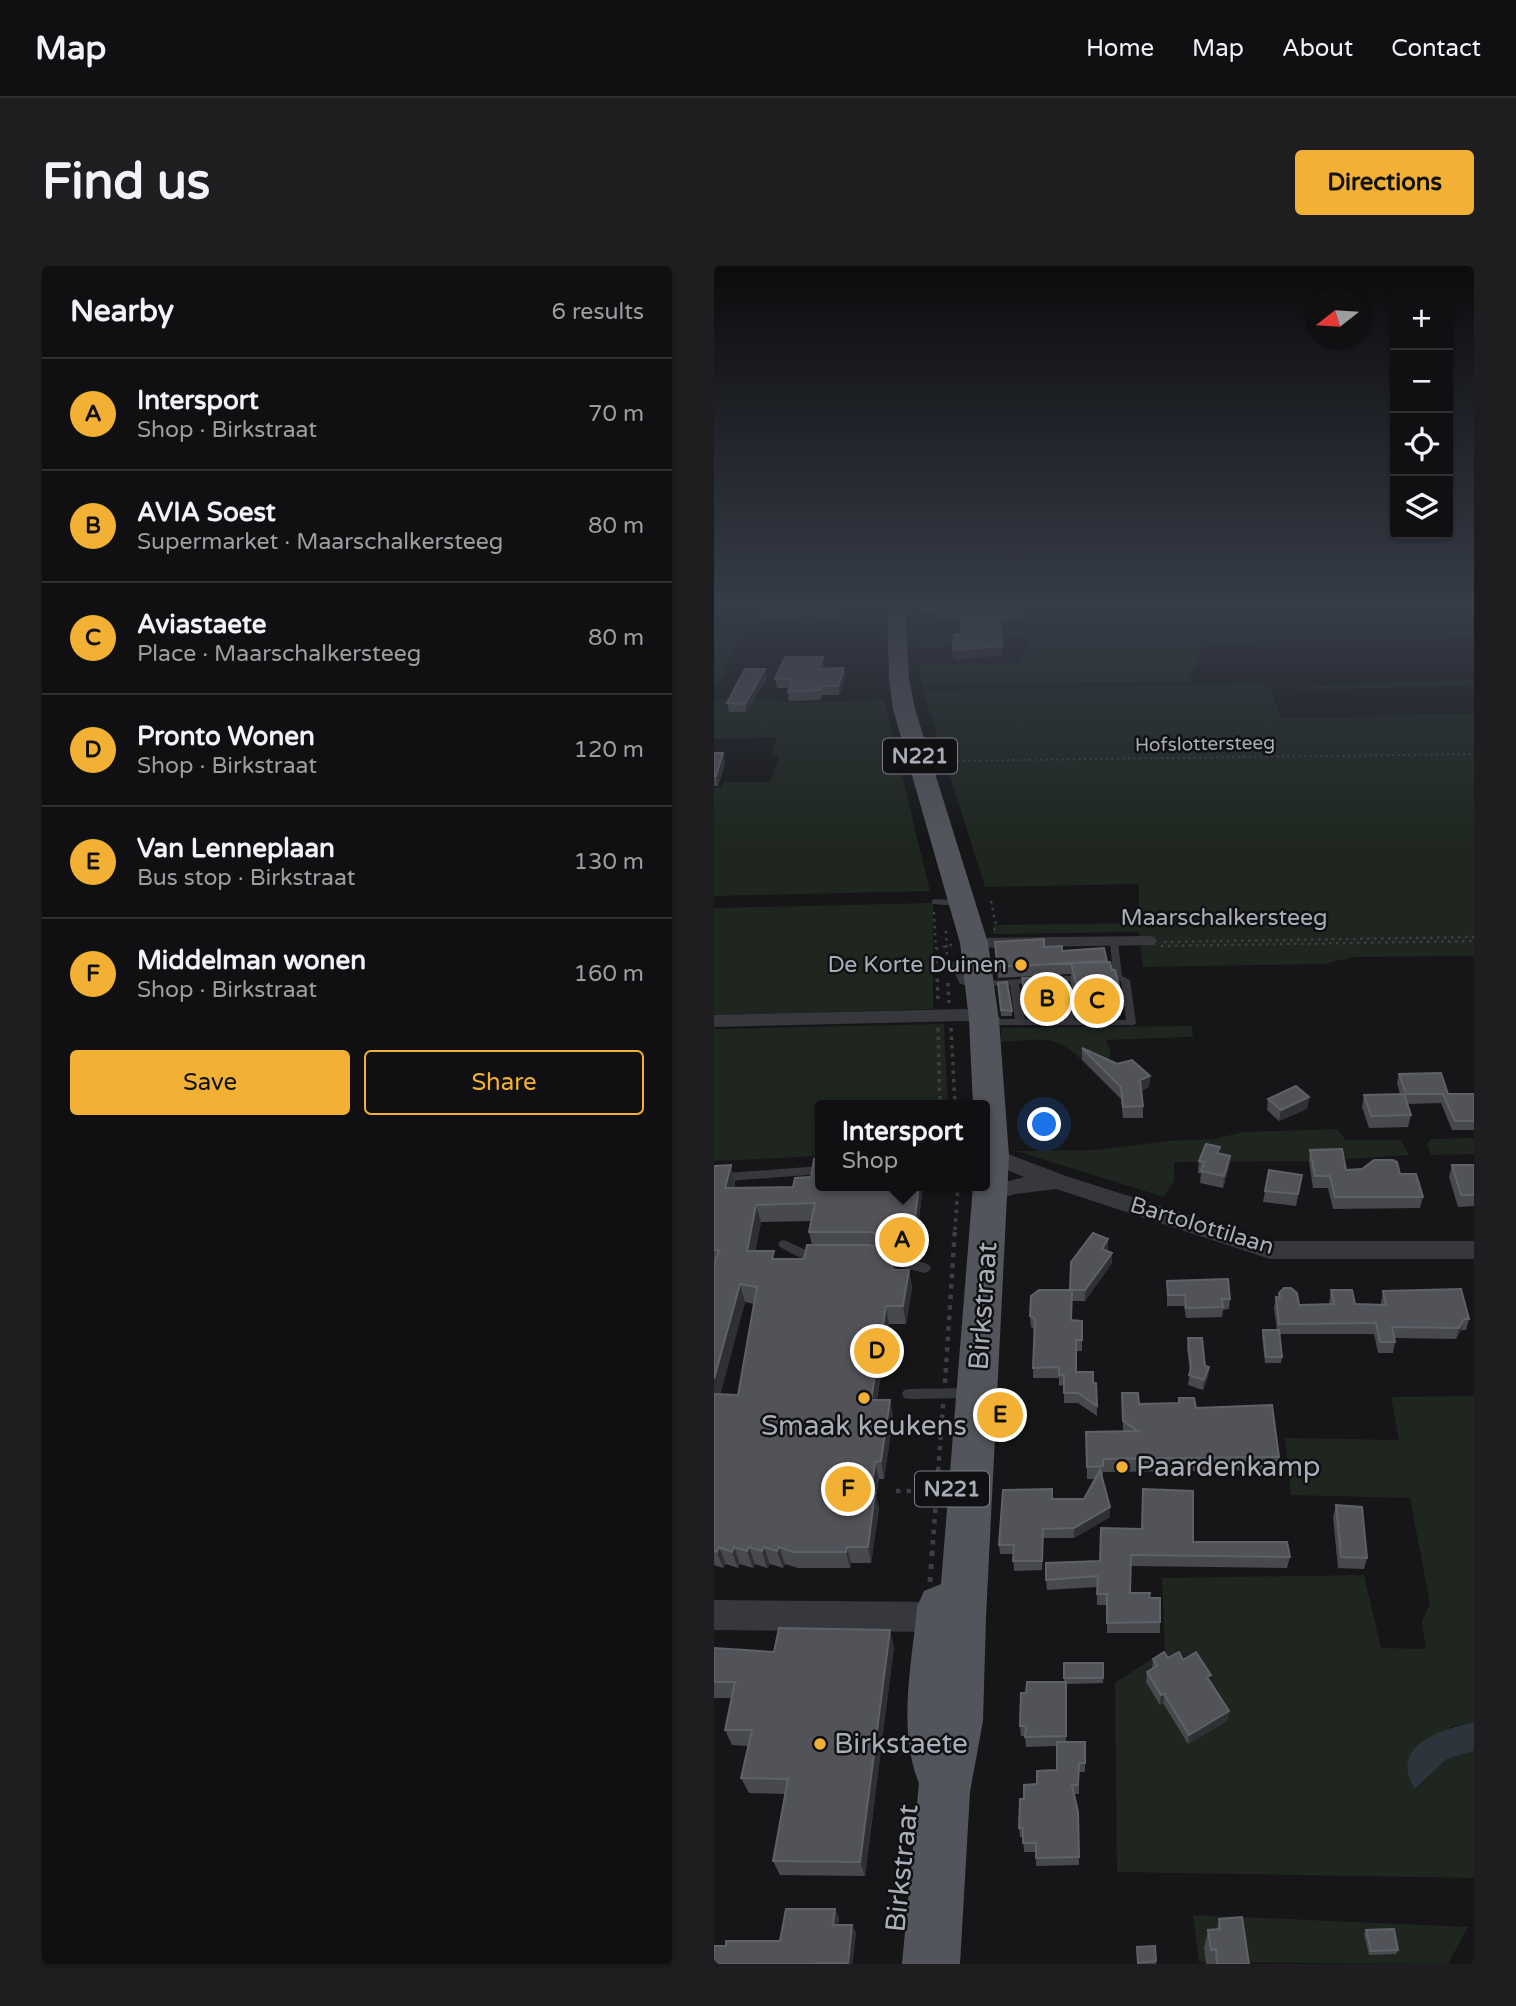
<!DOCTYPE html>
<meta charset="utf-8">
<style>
:root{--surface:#101012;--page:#1e1e20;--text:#f1f3f6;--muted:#9c9d9f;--line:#303032;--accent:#f2b134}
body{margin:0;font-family:"Varela Round",sans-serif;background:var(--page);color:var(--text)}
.controls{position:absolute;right:21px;top:21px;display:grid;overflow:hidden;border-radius:7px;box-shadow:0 2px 5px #0004}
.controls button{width:63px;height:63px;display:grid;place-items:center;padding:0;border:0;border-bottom:2px solid var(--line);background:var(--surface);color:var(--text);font:35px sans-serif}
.compass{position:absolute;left:592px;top:21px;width:63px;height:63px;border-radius:50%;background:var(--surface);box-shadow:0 2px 5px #0004;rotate:253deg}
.you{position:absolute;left:331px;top:859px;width:24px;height:24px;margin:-18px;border:5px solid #fff;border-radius:50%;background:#1a73e8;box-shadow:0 0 0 10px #1a73e833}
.badge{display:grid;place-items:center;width:46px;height:46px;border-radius:50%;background:var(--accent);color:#111;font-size:23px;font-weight:700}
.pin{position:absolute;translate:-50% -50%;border:4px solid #fff;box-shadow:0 2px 7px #0006}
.popup{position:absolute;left:101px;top:834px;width:175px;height:91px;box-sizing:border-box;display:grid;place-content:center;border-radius:7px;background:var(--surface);filter:drop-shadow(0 2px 5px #0005);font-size:23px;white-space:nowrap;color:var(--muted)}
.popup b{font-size:26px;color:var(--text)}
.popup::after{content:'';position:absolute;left:50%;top:100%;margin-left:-14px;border:14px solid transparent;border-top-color:var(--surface)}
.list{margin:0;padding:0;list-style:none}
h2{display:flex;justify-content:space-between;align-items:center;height:91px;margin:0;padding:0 28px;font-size:30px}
h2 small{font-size:23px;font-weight:400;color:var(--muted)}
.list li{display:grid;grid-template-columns:46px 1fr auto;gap:21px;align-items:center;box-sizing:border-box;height:112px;padding:0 28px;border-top:2px solid var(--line)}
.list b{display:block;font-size:26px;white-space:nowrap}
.list p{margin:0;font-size:23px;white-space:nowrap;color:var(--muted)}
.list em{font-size:23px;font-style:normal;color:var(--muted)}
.actions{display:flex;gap:14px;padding:21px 28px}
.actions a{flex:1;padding:16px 0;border:2px solid var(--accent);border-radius:7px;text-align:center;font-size:24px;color:var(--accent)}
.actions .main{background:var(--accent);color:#111}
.icon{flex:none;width:38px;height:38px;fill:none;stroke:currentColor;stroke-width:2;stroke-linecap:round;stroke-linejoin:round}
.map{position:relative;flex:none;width:760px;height:1698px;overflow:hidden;border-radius:7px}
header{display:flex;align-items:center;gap:42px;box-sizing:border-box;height:98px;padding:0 35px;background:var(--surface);border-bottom:2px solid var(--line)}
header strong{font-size:33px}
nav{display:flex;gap:38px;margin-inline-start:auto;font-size:24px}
.intro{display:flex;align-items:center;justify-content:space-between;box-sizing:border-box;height:168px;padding:0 42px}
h1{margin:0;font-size:49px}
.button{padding:18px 32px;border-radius:7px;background:var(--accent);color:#111;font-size:24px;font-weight:700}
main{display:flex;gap:42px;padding:0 42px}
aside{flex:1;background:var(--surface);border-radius:7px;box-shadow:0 2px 5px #0004}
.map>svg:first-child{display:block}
</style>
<header>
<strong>Map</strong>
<nav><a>Home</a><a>Map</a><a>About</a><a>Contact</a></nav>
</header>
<div class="intro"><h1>Find us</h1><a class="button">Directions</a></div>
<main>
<aside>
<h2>Nearby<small>6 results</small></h2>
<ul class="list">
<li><span class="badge">A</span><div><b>Intersport</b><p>Shop · Birkstraat</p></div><em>70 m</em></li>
<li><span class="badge">B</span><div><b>AVIA Soest</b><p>Supermarket · Maarschalkersteeg</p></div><em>80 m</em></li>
<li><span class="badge">C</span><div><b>Aviastaete</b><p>Place · Maarschalkersteeg</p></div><em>80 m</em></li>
<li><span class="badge">D</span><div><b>Pronto Wonen</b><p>Shop · Birkstraat</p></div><em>120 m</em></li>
<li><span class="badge">E</span><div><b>Van Lenneplaan</b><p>Bus stop · Birkstraat</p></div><em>130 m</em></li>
<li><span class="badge">F</span><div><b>Middelman wonen</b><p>Shop · Birkstraat</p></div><em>160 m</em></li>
</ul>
<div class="actions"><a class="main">Save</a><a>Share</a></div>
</aside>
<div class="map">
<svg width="760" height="1698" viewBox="0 0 760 1698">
<rect width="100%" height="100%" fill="#161618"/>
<path fill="#1e261f" d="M403 338H760V371L491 377 474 416 208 420 205 397 303 398 314 384 312 370H265L263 376 233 377 231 382 204 383 202 360 332 356 331 345 403 342Z
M0 355 32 358 0 426Z
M760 414V419L586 424 583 421Z
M549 418 557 424 567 453 760 447V690L641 691 609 698 429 701 425 666 279 668 280 659 425 657V618L271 621 209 424Z
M55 433 82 437 170 434 216 625 0 630V522L7 521 11 516H56L65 491 57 490 63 471 0 473V434Z
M219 637V743L0 749V642Z
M230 758 234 839H106V890L0 895V763Z
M478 760 479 770 475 771 392 774 397 786 394 797C360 799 369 788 344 777 329 770 303 776 287 776V762Z
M623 863 632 874H687L695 889 602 895 460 896V915L450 931 302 885 382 884 454 875 500 873 530 866Z
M760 872V888L717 889 713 878 717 873Z
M760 1130V1456L736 1461 702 1523 733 1493 760 1485V1612L403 1606 401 1417 451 1384 448 1312 650 1309 667 1382 712 1383 708 1355 716 1338 696 1232 577 1229 571 1172 685 1174 677 1131Z
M479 1649 754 1661 734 1698 485 1696Z"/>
<path fill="#2c353c" d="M760 1456V1485L733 1493 701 1523C673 1480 728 1463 760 1456Z"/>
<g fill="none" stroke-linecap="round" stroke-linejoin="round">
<path stroke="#3d3f44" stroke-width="2" stroke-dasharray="2 3.5" stroke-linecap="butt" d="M227 495 760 488"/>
<path stroke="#3d3f44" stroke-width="2.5" stroke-dasharray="2.5 4.5" stroke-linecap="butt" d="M277 635 282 659 280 664
M220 646 223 706
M232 665 233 692
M450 676 760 671
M447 680 760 675
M222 683 240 678"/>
<path stroke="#3d3f44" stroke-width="3.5" stroke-dasharray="3.5 5" stroke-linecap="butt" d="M223 704 224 736
M234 717 235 737
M224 762 226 839
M237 762 241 839
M241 964 244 920"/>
<path stroke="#3d3f44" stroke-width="4.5" stroke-dasharray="4.5 6" stroke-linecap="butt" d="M231 1117 241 962
M182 1225H222
M218 1289 229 1138"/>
<path stroke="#3d3f44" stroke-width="5" stroke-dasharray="5 8" stroke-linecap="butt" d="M216 1316 218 1287"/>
<path fill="#37383d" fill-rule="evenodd" d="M221 633 246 634 250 637 246 640 218 638V634Z
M400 673 404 676 408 710 416 714 422 757 420 759H279L274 756 279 753H301L296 719 275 720 270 717 272 715 370 709 375 712 373 714 354 716 361 754H412L407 715 397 713 395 711 399 708 396 676ZM345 716 352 754 311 753 305 718Z
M106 900V908L0 916V908Z
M70 974 96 986 109 987 111 990 109 993C92 997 81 989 66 981L64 978 66 975Z
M169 989 211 997 215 999 217 1002 215 1005 211 1007 165 996 163 993 165 990Z
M255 1122 260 1123 262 1127 260 1131 255 1132 195 1133 190 1132 188 1128 190 1124 195 1123Z"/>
<path fill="#37383d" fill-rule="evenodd" d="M434 670 440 671 443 675 440 679 260 682 251 677 260 672Z
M245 693 251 694 260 710 278 713 280 717 278 721 271 723 246 718 236 698Z
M251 743 286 752 289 756 279 762 251 755 0 761V749Z
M278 882 352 910 556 975H760V993H556L342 923 301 928 277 936 269 934 266 928 269 922 310 911 270 895V885Z
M0 1334 229 1336 240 1341 244 1351 240 1361 229 1366 0 1364Z"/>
<path fill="#53555c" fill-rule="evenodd" d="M173 338H191L195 413 201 443 274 677 285 754 295 890 272 1351 269 1455 256 1526 246 1698H188L205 1517C183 1464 198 1397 203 1341L210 1325 227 1318 259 920H270V839H259L255 754 246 677 179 443 175 413Z"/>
</g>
<path fill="#47494d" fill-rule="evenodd" d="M39 338H119L125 344 126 354H105L90 346 86 354H47L45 345 41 346Z
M201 338H303L305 354 286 355 288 389 240 394 239 384 247 368V351L225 352 224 345 202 346Z
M110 400 109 402H130L131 411 125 429H108L107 434 75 435 74 426 75 422H63L61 413Z
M51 403 53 412 32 446H15L13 437Z
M0 487H9L11 497 4 520H0Z
M281 676 330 681 393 695 407 728V750L365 751 357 718V708L284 712Z
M308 712 347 735V744L330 748V751L313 750Z
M284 717 298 745V750H287Z
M368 782 436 810 435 821 427 825 429 840V852H409L407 833 368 794Z
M685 808 734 828H760V864H738L727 837 693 838 697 849 694 861 655 862 648 841 650 829 686 828 683 817Z
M595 831 593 843 565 855 553 844 554 833Z
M596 884 632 904 648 903 686 908 709 931 706 942 619 943 614 922H599L595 895Z
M505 887 516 890 515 901 509 922 486 917 487 907H484L485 895Z
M17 899 21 917 20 922 209 920 201 985H185L184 989 180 988 182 1004H195L198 1022 192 1058H175L163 1134H176L179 1152 170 1213H165L162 1230 165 1243 157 1297H137L136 1302H84L71 1298 69 1302 56 1298 53 1302 41 1298 39 1302 26 1298 24 1302 12 1298 9 1302 0 1299V900ZM98 955 95 966 98 979 90 993H62L41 985 47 956ZM31 1036 40 1038 24 1129 6 1128Z
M738 899H760V940L744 941 735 911Z
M588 909 582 940 549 936 551 925Z
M394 984V985L398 997 371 1035H358L357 1054 368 1055V1085H362V1106L379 1117H382L383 1150 364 1137H350V1119L345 1120V1112H319L320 1063 317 1061 316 1050 356 1024Z
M453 1015 516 1033 515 1043 509 1044 508 1051 472 1052 470 1040H453Z
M617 1024 641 1038H667V1036L669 1025 755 1053 752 1064H747L742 1073 681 1072V1076L679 1087H664L660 1068H565L568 1091 567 1097H551L548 1070 549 1064H563L560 1042 562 1031H564L565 1027 585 1039 615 1038Z
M474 1072 491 1100 495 1101 494 1111 489 1124 474 1119 476 1106 473 1082Z
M408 1127 425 1138 464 1137 465 1132 565 1191 563 1204 389 1206V1213L396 1251 360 1272H329L328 1304 300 1305 299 1288H286L285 1279 338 1233H370L381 1213H373L372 1166 409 1165Z
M622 1239 653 1292 650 1303 624 1302 619 1251Z
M479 1276 576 1291 573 1302 416 1300V1327L435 1332 446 1356V1367H393V1339H383V1321L333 1324 332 1314 386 1295Z
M180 1380 151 1610 66 1609 59 1595 71 1528 35 1527 27 1512 34 1480 18 1479 11 1464 18 1432H0V1382L60 1386Z
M454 1392 469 1394 496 1415 515 1445 513 1455 474 1478 449 1437 446 1439 432 1416 433 1406 438 1403 439 1393Z
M350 1397H389V1417L352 1418V1476H371V1506H365V1528H360L364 1546 365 1599 322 1600V1586H310L309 1571H306L305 1562 310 1533 323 1518 343 1504V1480L312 1481 311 1470H307L306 1460 312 1427 350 1416Z
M121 1643 125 1652 124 1659H138L142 1667 138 1698H0L12 1680 66 1675Z
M505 1653 535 1698H492L490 1682 494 1664 503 1663Z
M652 1664 684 1684 682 1688 655 1689 650 1668Z
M423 1681 442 1695V1698H424Z"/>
<path fill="#2f3033" d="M39 338H50L45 343V345L41 346Z
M87 338H88L90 346 86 354 85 343Z
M288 380V389L240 394 239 384Z
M109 391 110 400 106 411 104 403Z
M130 402 131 411 125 429 124 420Z
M51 403 53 412 32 446 31 438Z
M9 487 11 497 4 520 2 510Z
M347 735V744L330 748V740Z
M436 810 435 821 426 825V814Z
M595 831 593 843 565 855 567 844Z
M516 890 515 901 509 922 510 910Z
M17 899 21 917 16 940 11 922Z
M205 920H209L201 985 199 967Z
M42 939 47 956 38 1003 33 985Z
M182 967 185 985 184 989 182 971Z
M394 973V984L388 993V983Z
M180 985 182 1003 181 1022 178 1004Z
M398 987V997L371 1035V1024Z
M195 1004 198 1022 192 1058 189 1040Z
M26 1018 31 1036 2 1146 0 1141V1113Z
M172 1040 175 1058 162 1139 157 1134Z
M750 1053 747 1064 742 1073 745 1062Z
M495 1101 494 1111 489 1124 490 1114Z
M176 1134 179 1152 170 1213 167 1195Z
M161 1196 165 1213 162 1230 165 1243 157 1297 154 1281 157 1226Z
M396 1241V1251L360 1272V1262Z
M5 1281 12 1298 9 1302 3 1286Z
M20 1281 26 1298 24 1302 18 1286Z
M35 1281 41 1298 39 1302 33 1285Z
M50 1281 56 1298 53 1302 48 1285Z
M65 1281 71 1298 69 1302 63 1285Z
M133 1281 137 1297 136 1302 132 1286Z
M176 1364 180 1380 151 1610 146 1596Z
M450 1428 449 1437 446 1439 447 1429Z
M515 1445 513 1455 474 1478 475 1469Z
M121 1643 125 1652 122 1667 119 1659Z
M138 1659 142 1667 138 1698H134Z"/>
<path fill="#525359" stroke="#5f6168" stroke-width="2" d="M48 338H87L85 343H45Z
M93 338H119L125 344H103Z
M224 338H303L304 345 285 346 288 380 239 384 240 369 247 368 248 342 224 343Z
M71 391H109L104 403 130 402 124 420H106L105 424 74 426 78 413H61Z
M31 403H51L31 438 13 437Z
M0 487H9L2 510H0Z
M330 673V681L348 680V685L390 682 393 695 283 701 281 676Z
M396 696 398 704H401L407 728 365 730 357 697Z
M343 711 347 735 330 740V742H313L308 712Z
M293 716 298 745 287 744 284 717Z
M368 782 403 798 418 794 436 810 426 814 429 840 409 841 407 821Z
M727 807 734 828H760V855H741L729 828H692L685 808Z
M582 820 595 831 567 844 554 833Z
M690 828 697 849 657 850 650 829Z
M492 878 506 881 503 887 516 890 510 910 487 905 490 896 485 895Z
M628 883 632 904 648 903 660 894H679L683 896 686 908H702L709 931H621L616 910H601L596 884Z
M106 890V920H205L199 967H182V971L155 966H95L101 937 42 939 33 985H60L58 993H90L93 979H155L180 985 178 1004H195L189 1040H172L159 1122 157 1134H176L167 1195 161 1196 157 1226H161L154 1281H133L132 1286H79L65 1281 63 1285 50 1281 48 1285 35 1281 33 1285 20 1281 18 1286 5 1281 3 1286 0 1285V1128L24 1129 43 1021 26 1018 0 1113V999L5 984H0V900L17 899 11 922 79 921 81 912 97 911 100 893Z
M738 899H760V929H747Z
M555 904 588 909 584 928 551 925Z
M379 967 394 973 388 983 398 987 371 1024H356L357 996Z
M514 1013 516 1033H508L509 1041 472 1042 471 1029H454L453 1015Z
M570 1022H577L583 1027 585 1039 620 1038 617 1024H638L641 1038 672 1039 669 1025 747 1023 755 1053H750L745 1062 678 1061 681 1076H666L662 1057 565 1058 562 1031 566 1032 565 1027Z
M325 1024H358L357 1054 368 1055V1074H362V1106H379V1117H382L383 1140 364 1127H350V1109H345V1101L319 1102 321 1053 316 1050 317 1030Z
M549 1064H565L568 1091H552Z
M474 1072H488L491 1100 495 1101 490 1114 475 1109 477 1102Z
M408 1127H424L425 1138 465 1137V1132H480L482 1142 558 1139 565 1191 389 1193V1200L373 1201 372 1166 424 1165 409 1155Z
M386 1204 396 1241 360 1262 329 1263 328 1295H299L300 1279H285L289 1224 338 1223V1233H370Z
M429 1223 479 1225V1276H573L576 1291 417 1289 416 1327H436L435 1332H446V1356L393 1357V1328H383L384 1310 332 1314V1297L386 1295 387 1262 428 1263Z
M622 1239 648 1241 653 1292 627 1291Z
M65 1362 176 1364 146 1596 59 1595 74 1513 27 1512 38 1464H11L21 1416H0V1382L60 1386Z
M450 1386 454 1392 465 1386 469 1394 482 1386 497 1409 493 1411 515 1445 475 1469 450 1428 447 1429 433 1406 443 1400 439 1393Z
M350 1397H389V1412H350Z
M313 1416H352V1470L311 1471 312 1460H306L307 1427H312Z
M343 1476H371V1497H365L364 1519H358L364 1546 365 1591 322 1592V1577H309V1562H305L306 1533H310V1519L323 1518V1505L343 1504Z
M72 1643H121L119 1659H138L134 1697H101V1698H0V1680H12V1675H66Z
M528 1651 535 1698H503L502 1683 497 1684 494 1664 506 1663 505 1653Z
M680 1663 684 1684 657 1685 652 1664Z
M441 1680 442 1695 424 1697 423 1681Z"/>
<linearGradient id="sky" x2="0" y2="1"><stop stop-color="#0c0c0d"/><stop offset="0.59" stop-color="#363c48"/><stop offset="1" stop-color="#363c48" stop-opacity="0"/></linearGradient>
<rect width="760" height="576" fill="url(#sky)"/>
<g fill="#f2b134" stroke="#111113" stroke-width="2.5">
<circle cx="307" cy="699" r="7"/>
<circle cx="150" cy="1132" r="7"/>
<circle cx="408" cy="1201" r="7"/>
<circle cx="106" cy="1478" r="7"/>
</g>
<g text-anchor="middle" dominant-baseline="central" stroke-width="5" stroke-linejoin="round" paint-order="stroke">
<g font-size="19" fill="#a8adb8" stroke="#111113">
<text transform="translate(491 478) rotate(-1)">Hofslottersteeg</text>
</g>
<g fill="#111113" stroke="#7b7e86" stroke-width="2">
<rect x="169" y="472.5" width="74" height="35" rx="5"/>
<rect x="201" y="1205.5" width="74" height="35" rx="5"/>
</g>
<g font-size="21" font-weight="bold" fill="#a8adb8">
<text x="206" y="490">N221</text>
<text x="238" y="1223">N221</text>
</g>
<g font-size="23" fill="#a8adb8" stroke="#111113">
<text x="510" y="652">Maarschalkersteeg</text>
<text transform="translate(488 960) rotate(17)">Bartolottilaan</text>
</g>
<g font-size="23" fill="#a8adb8" stroke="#111113" text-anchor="end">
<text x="293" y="699">De Korte Duinen</text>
</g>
<g font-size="28" fill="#a8adb8" stroke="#111113">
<text transform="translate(269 1040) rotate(-86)">Birkstraat</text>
<text transform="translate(188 1602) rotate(-84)">Birkstraat</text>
</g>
<g font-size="28" fill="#a8adb8" stroke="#111113" text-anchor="start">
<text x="150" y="1160" text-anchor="middle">Smaak keukens</text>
<text x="422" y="1201">Paardenkamp</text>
<text x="120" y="1478">Birkstaete</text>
</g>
</g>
</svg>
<div class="controls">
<button>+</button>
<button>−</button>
<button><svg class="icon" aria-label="locate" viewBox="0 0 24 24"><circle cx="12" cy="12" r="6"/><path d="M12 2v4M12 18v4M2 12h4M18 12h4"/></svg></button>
<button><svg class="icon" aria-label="layers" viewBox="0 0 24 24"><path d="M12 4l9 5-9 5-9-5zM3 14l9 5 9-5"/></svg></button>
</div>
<svg class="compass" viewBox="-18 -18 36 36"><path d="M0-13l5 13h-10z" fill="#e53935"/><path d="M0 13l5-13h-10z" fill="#9c9d9f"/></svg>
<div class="you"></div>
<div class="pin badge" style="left:188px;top:974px">A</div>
<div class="popup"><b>Intersport</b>Shop</div>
<div class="pin badge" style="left:333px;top:733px">B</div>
<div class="pin badge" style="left:383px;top:735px">C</div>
<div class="pin badge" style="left:163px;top:1085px">D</div>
<div class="pin badge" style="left:286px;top:1149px">E</div>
<div class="pin badge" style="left:134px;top:1223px">F</div>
</div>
</main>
